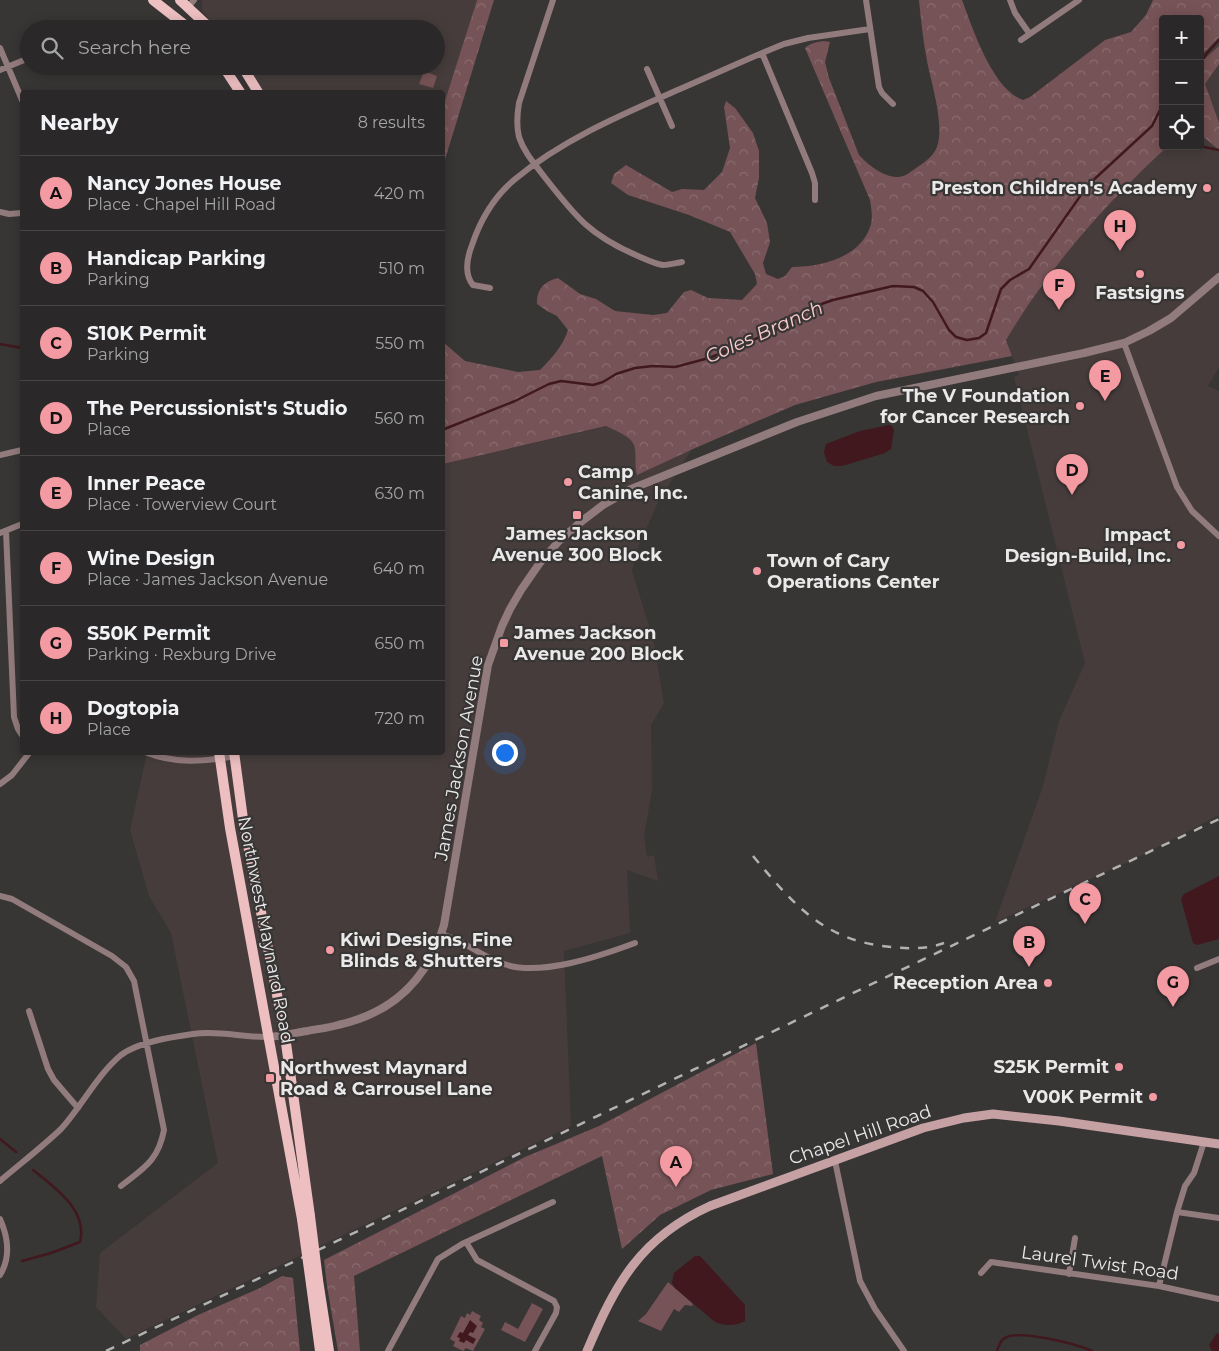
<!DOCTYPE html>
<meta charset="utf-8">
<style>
:root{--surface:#2a2828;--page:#323030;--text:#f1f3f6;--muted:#a5a6a8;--line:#464445;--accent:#f49aa2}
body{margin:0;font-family:Montserrat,sans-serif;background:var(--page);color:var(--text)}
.controls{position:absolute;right:15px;top:15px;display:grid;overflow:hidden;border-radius:5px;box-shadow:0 2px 12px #0003}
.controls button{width:45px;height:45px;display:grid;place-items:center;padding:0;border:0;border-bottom:1px solid var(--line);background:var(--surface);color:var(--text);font:25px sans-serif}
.you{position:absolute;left:504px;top:752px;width:18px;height:18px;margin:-12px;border:4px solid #fff;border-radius:50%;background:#1a73e8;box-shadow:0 0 0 8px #1a73e833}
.badge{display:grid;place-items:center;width:32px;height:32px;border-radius:50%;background:var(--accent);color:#111;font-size:16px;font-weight:700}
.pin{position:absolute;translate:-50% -41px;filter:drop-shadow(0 1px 2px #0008)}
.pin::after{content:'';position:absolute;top:26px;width:18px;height:15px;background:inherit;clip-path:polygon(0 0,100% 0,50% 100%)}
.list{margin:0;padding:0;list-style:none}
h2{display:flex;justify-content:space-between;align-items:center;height:65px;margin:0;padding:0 20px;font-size:21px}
h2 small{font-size:16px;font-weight:400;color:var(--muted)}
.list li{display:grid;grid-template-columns:32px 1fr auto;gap:15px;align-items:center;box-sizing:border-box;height:75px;padding:0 20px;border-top:1px solid var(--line)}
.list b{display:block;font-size:19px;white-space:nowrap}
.list p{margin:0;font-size:16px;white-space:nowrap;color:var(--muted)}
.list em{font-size:16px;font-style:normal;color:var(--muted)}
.icon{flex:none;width:28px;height:28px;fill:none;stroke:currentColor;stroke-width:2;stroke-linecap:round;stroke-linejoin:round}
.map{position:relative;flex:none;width:1219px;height:1351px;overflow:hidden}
.search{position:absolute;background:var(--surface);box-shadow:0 2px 12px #0003;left:20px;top:20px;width:425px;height:55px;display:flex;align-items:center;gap:12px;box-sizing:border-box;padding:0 18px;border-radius:28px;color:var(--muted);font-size:19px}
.panel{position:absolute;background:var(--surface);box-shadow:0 2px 12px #0003;left:20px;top:90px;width:425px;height:665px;border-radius:5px}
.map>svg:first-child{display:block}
</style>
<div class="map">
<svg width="1219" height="1351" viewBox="0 0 1219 1351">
<defs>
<pattern id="forest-crowns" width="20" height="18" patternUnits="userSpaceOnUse" patternTransform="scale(1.25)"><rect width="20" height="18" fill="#765356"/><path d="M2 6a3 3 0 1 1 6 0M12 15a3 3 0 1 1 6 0" fill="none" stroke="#8a6c6e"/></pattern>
</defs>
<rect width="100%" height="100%" fill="#383535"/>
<path fill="#463c3c" d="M202 0H477L443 107 442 92H263L248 66H436V29H217L202 11Z
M1219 29V367L1208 386 1219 391V815L1133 860 995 922 1043 786 1059 721 1085 663 1014 377 1019 375 1001 325 1019 284 1163 146H1200V55Z
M691 407 696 443 659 500 637 550 632 571 653 639 664 703 651 725 652 790 644 836 647 857 654 855 658 881 627 870 630 933 564 951 571 1126 126 1339 96 1307 100 1253 218 1163 171 933 149 896 130 830 147 753 442 752 443 464Z"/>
<path fill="#765356" d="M424 71 437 76 433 88 419 84Z
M668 1282 692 1303 693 1306 685 1305 679 1312 674 1309 661 1331 638 1321 646 1314Z
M532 1303 543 1309 525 1342 501 1330 505 1322 518 1329Z
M472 1311 481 1316 479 1320 483 1323 481 1327 485 1329 473 1351 466 1348 463 1351 453 1346 455 1342 450 1339 461 1316 465 1318 467 1313 470 1315Z"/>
<path fill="url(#forest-crowns)" d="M477 0H494L443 166V107Z
M919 0H962C973 29 992 89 1023 100L1030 97 1105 40 1131 32 1146 15 1153 0H1219V37L1200 57V19H1163V146H1168C1105 204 1050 266 1006 340L1012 356 876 382 795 405 693 449 637 475C634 465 637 453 634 445 631 436 614 430 606 426L443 464V342L465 361 518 372 540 370C551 359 563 346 568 330L557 316 547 311 537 304C536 289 545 281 558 278L580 294 596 299 615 311 653 315 667 313 684 292 691 290 708 298 742 300 757 284 755 274 730 232 689 215 628 195 611 183 614 174 626 165 672 192 682 189 704 190 722 172 730 148 724 107 726 101 735 108 753 133 759 151V178L755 198 767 223 770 242 763 263 766 274 778 279 785 276 792 267C822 267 862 257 871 224 873 216 871 207 870 200L805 48C810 43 823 40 830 42L825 62 829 78 859 155C870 167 893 185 909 173 917 167 930 160 935 151 947 131 931 82 927 61 923 41 921 20 919 0Z
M1219 46V64L1205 84 1219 123V150L1200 134V63Z
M756 1043 773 1174 711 1190 660 1215 622 1249 602 1156 354 1276 360 1351H338L327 1286 324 1260 525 1157 599 1126Z
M282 1276 293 1278 300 1351H140V1345L198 1315 260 1288Z"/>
<path fill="#40181d" d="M889 425 892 426 894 430 891 449 885 453 842 466H834L827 462 824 452 826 444 860 431Z
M1219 876V939L1197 945 1193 943 1181 899 1184 894Z
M695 1256H700L745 1305V1321C736 1326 725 1326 715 1322L675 1288 672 1283 674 1273Z
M470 1320 477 1326 473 1333 470 1332 468 1335 476 1339 473 1344 466 1340 464 1343 459 1341 460 1338 457 1337 460 1332 463 1333Z
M1217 1333 1219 1334V1351H1212L1209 1345Z"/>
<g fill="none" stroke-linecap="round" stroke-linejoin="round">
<path stroke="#40181d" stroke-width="2.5" d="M1200 63 1207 53 1219 40
M1199 146 1219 150
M0 344 22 348
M442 430 515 401 549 384 561 381 593 385 603 382 616 374 635 368 653 366 675 367 709 358 772 332 813 307 833 300 893 286 914 287 923 291 933 302 949 330 956 337 967 340 979 338 986 333 1001 289 1010 280 1029 269 1088 185 1152 126 1163 104
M0 1139 16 1152
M22 1261 51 1253 80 1242C88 1210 55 1188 33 1170
M997 1351C999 1346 1000 1340 1005 1338 1018 1329 1077 1344 1092 1351"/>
<path stroke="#927b7c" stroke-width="6" d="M553 0 519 103C517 115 516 125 519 137 524 152 534 163 543 175 575 216 589 235 638 256 645 259 655 264 663 265 669 265 676 263 682 262
M866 0 879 87 882 93 893 104
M1010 0 1015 13 1029 33
M188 7 194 0
M1021 40 1079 0
M0 48 22 100
M762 53 812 173 815 183V200
M647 69 672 126
M0 70 29 58
M0 212 9 214 22 213
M490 288 473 285C464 274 467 258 472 245 480 221 494 197 514 180 563 139 623 114 680 89 715 74 749 58 784 44L808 38 870 29
M1124 343 1177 487 1192 511 1219 536
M0 455 22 450
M6 531 14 717 18 729 22 735
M0 533 22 524
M145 752C174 764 204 762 235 756
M0 784 12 775 30 752
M0 896 12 899 112 956 126 967 134 981 164 1130C158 1161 144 1168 121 1186
M442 934C449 937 456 939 463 943 477 951 489 959 504 964 540 977 600 956 635 943
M1197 968 1219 959
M29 1011 48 1069 54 1080 78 1108
M835 1161 860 1281 875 1309 904 1351
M0 1181C20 1164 42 1147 61 1129 82 1106 97 1075 121 1055 138 1042 172 1037 193 1034 219 1030 244 1038 269 1037
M1177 1212 1219 1218
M0 1219C8 1237 11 1257 0 1275
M466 1242 477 1260 554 1301 557 1307 556 1313 535 1351
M981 1273 991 1262 1159 1286 1219 1299
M1069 1274 1075 1238
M1159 1286 1177 1212 1185 1186 1194 1173 1204 1142
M388 1351 438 1259 462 1244 553 1202"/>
<path stroke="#927b7c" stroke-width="8" d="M269 1037C282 1036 295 1033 307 1031 317 1029 328 1028 338 1025 393 1013 428 979 444 925L488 665 502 626 510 609 521 590 539 564 559 541 582 521 603 505 631 489 797 422 876 396 1084 353 1124 343 1149 331 1171 318 1219 277"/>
<path stroke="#c5a1a3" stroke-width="9" d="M587 1351C616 1283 640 1238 710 1206L923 1128 964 1118 993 1114 1059 1121 1219 1144"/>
<path stroke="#edbfc1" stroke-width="10" d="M153 0 190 29
M180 0 211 29
M223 66 240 92
M242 66 258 92
M219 752 230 828 302 1219
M234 752 243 819 285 1036 310 1216
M318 1280 329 1351
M311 1284 320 1351"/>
<path stroke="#b3b1b1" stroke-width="2.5" stroke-dasharray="9 9" stroke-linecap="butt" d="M753 856C794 905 824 941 891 947 909 949 928 949 944 943
M106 1351C478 1175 847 994 1219 819"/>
<path stroke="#edbfc1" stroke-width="10" d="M310 1216 318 1280
M302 1219 311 1284"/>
</g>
<g fill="#f49aa2" stroke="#383535" stroke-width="2">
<circle cx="1207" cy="188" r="5"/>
<circle cx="1140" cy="274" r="5"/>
<circle cx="1080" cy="406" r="5"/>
<circle cx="568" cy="482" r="5"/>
<rect x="572" y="510" width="10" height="10" rx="2.5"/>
<circle cx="1181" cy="545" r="5"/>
<circle cx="757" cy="571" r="5"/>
<rect x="499" y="638" width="10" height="10" rx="2.5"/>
<circle cx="330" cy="950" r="5"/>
<circle cx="1048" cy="983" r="5"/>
<circle cx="1119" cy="1067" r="5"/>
<rect x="265" y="1073" width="10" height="10" rx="2.5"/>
<circle cx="1153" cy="1097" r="5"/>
</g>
<g text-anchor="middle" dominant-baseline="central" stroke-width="4.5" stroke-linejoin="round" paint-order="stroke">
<g font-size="18" font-weight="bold" fill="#eae8e8" stroke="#383535" text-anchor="end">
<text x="1197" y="188">Preston Children's Academy</text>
<text x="1140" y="293" text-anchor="middle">Fastsigns</text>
<text x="1070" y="396">The V Foundation<tspan x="1070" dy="21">for Cancer Research</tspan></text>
<text x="578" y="472" text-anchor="start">Camp<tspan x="578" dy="21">Canine, Inc.</tspan></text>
<text x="577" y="534" text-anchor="middle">James Jackson<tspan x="577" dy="21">Avenue 300 Block</tspan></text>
<text x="1171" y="535">Impact<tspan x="1171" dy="21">Design-Build, Inc.</tspan></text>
<text x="767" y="561" text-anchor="start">Town of Cary<tspan x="767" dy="21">Operations Center</tspan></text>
<text x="514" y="633" text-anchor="start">James Jackson<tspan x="514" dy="21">Avenue 200 Block</tspan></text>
<text x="340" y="940" text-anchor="start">Kiwi Designs, Fine<tspan x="340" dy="21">Blinds &amp; Shutters</tspan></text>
<text x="1038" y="983">Reception Area</text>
<text x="1109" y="1067">S25K Permit</text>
<text x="280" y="1068" text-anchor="start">Northwest Maynard<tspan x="280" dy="21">Road &amp; Carrousel Lane</tspan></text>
<text x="1143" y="1097">V00K Permit</text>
</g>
<g font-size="18" fill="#eae8e8" stroke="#383535">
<text transform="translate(459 758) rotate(-80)">James Jackson Avenue</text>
<text transform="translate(266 930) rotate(79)">Northwest Maynard Road</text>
<text transform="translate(860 1135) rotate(-19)">Chapel Hill Road</text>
<text transform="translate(1100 1263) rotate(8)">Laurel Twist Road</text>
</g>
<g font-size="19" font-style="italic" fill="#fdcccf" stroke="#383535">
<text transform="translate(764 332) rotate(-24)">Coles Branch</text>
</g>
</g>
</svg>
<div class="controls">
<button>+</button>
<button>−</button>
<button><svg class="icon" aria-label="locate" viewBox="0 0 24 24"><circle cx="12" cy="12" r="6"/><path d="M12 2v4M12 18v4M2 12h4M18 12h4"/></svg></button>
</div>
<div class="you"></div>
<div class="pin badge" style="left:676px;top:1187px">A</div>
<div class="pin badge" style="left:1029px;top:967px">B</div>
<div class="pin badge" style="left:1085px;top:924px">C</div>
<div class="pin badge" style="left:1072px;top:495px">D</div>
<div class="pin badge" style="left:1105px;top:401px">E</div>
<div class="pin badge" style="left:1059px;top:310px">F</div>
<div class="pin badge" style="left:1173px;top:1007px">G</div>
<div class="pin badge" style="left:1120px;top:251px">H</div>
<div class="search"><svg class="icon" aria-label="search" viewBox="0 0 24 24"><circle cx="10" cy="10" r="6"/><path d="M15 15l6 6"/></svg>Search here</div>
<section class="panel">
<h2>Nearby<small>8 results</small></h2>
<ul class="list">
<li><span class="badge">A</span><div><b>Nancy Jones House</b><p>Place · Chapel Hill Road</p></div><em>420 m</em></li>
<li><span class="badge">B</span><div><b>Handicap Parking</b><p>Parking</p></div><em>510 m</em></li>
<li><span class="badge">C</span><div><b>S10K Permit</b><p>Parking</p></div><em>550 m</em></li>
<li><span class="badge">D</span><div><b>The Percussionist's Studio</b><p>Place</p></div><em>560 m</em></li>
<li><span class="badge">E</span><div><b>Inner Peace</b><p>Place · Towerview Court</p></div><em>630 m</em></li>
<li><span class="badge">F</span><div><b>Wine Design</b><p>Place · James Jackson Avenue</p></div><em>640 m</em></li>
<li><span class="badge">G</span><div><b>S50K Permit</b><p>Parking · Rexburg Drive</p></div><em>650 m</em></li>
<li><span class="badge">H</span><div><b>Dogtopia</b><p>Place</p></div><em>720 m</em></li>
</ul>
</section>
</div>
